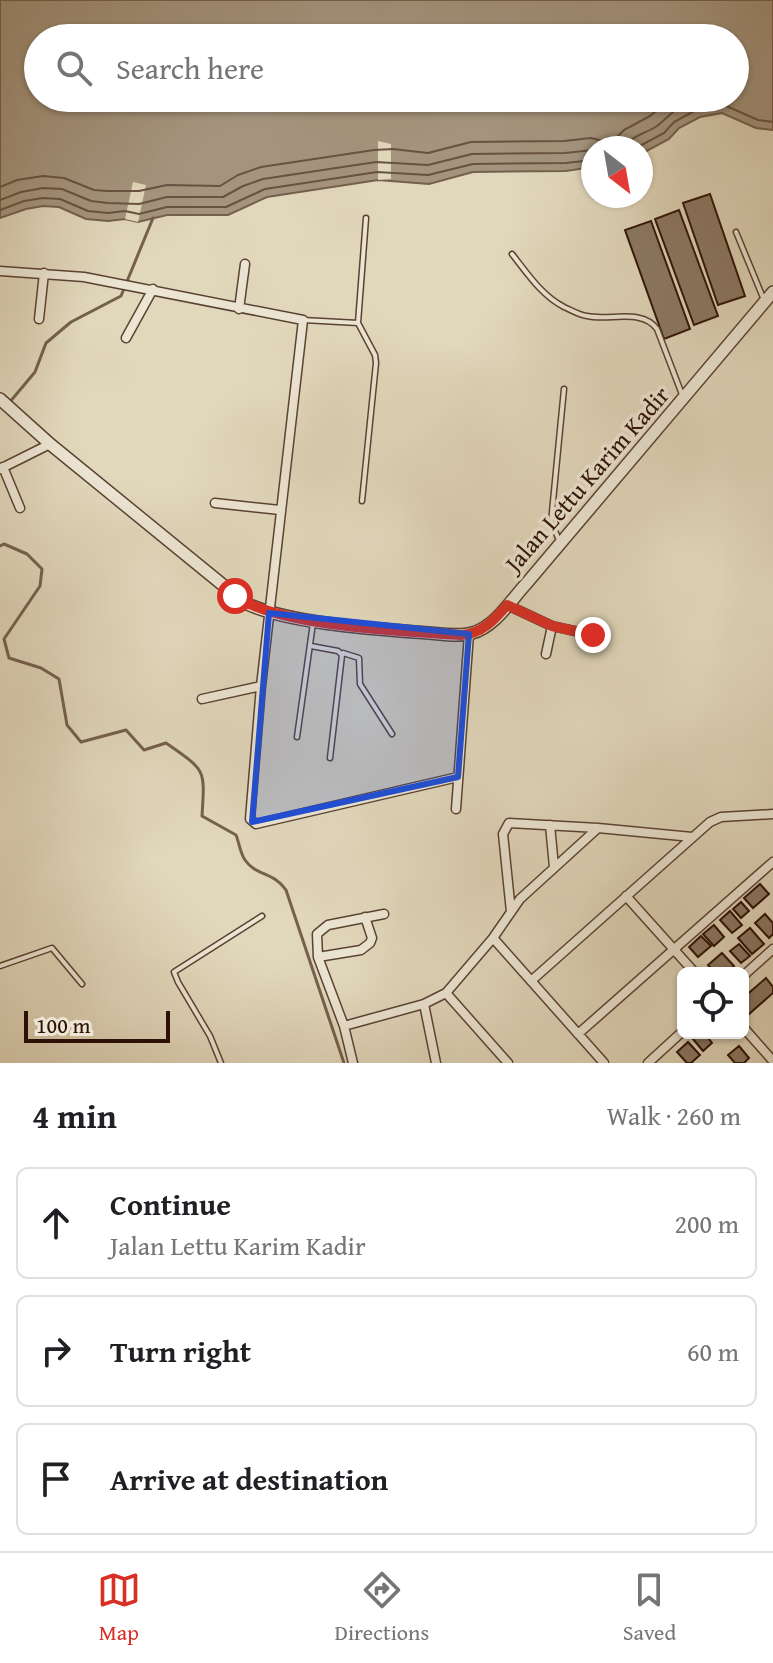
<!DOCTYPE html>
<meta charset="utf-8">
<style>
:root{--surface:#fff;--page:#f6f6f6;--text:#202124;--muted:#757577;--line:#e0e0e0;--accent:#d93025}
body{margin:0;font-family:"Gentium Book Plus",serif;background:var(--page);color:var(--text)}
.controls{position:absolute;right:24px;bottom:24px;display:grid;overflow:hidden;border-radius:12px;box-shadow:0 2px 6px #0004}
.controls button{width:72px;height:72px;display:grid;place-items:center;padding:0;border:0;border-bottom:2px solid var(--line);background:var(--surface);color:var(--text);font:40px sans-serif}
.compass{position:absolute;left:581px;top:136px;width:72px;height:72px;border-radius:50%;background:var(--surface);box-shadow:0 2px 6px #0004;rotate:149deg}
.scale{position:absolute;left:24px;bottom:20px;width:146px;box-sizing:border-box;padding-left:8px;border:4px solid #2d1105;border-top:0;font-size:22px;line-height:28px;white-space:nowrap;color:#2d1105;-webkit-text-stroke:6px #ece5d3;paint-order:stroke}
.stop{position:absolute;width:24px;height:24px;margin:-18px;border:6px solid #d93025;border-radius:50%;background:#fff}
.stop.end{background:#d93025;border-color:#fff;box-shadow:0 2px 8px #0008}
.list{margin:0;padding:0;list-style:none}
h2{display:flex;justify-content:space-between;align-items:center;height:104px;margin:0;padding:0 32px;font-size:34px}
h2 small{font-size:26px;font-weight:400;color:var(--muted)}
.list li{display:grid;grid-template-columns:52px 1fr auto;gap:24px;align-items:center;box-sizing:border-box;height:112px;margin:0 16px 16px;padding:0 16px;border:2px solid var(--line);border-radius:12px}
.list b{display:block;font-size:30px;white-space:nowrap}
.list p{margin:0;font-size:26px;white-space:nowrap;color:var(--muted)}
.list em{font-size:26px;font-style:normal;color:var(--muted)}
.icon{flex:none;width:44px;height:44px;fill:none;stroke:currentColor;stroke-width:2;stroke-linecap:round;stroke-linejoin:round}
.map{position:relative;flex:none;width:773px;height:1063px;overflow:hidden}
.search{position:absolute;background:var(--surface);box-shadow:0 2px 6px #0004;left:24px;right:24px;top:24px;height:88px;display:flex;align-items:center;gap:20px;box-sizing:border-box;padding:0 28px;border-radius:44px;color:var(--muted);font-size:30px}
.sheet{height:488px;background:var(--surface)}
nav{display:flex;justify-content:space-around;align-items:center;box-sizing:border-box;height:112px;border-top:2px solid var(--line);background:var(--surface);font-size:22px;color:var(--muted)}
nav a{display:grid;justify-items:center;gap:4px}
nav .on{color:var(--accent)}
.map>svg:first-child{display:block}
</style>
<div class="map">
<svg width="773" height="1063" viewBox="0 0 773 1063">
<rect width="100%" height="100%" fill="#e1d7bb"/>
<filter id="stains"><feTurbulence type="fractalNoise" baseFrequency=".0025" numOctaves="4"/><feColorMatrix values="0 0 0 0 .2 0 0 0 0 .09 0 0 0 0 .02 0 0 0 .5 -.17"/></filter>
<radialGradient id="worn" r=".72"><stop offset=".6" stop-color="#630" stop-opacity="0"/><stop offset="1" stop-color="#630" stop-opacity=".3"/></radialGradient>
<path fill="#a4947d" stroke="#74604d" stroke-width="2" fill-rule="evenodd" d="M0 0H773V130L756 128 722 113 700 117 679 128 669 139 641 154V148H593V167L566 171 473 172 429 184 378 180 267 197 228 215H167L138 222 125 219 108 221 86 219 59 207 43 206 26 209 0 218ZM38 38H735V98H38Z"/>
<path fill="#e1d7bb" d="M378 141 391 144V179L378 180Z
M133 182 146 185 138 222 125 219Z"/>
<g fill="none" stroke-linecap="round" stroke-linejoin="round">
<path stroke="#685241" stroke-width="2" d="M624 148C632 135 645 134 657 126 672 114 681 101 702 98
M636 148 664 133 674 122 698 109 724 105 758 120 773 122
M0 187 17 180 43 176 64 178 94 190 107 191H139L167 185 220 186 238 175 261 167 374 150 393 149 428 153 471 142 564 141 591 138 611 143 624 130 650 116 671 98
M0 200 21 192 43 188 62 189 91 201 108 203 139 204 167 197H223L243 186 263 179 376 162 428 165 472 154 565 153 593 150
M0 210 24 201 43 198 60 199 88 211 108 213 125 211 139 214 167 207H226L265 189 377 172 428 175 473 164 566 163 593 160"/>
<path stroke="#74604d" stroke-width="3" d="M9 403 35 372 46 343 71 322 121 296 153 218
M0 546 4 544 27 554 42 569 40 586 4 639 9 658 41 668 59 679 67 725 81 742 126 730 144 750 166 743C206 771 205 768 202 816L236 835C239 842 240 853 245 860 256 876 274 872 286 890L344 1063"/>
</g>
<path fill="#8b7864" stroke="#2d1105" stroke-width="2" d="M710 194 745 296 718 305 683 203Z
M679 210 718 316 694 325 655 219Z
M651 221 690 329 664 339 625 230Z
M760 884 769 894 753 908 744 898Z
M741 902 749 911 741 918 733 909Z
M730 911 742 925 732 933 720 920Z
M765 914 773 923V934L769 938 755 923Z
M714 925 724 937 714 946 703 934Z
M750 928 764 944 752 954 738 938Z
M701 936 711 946 698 957 689 947Z
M739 944 750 956 741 963 730 951Z
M722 953 734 966 727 973H715L708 965Z
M766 978 773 987V993L749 1014 743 1007V998Z
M700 1033H704L712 1043 703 1051 693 1039Z
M688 1042 700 1055 691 1063H687L677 1052Z
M739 1046 749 1058 744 1063H735L728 1055Z"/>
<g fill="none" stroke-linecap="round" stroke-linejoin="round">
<defs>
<path id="service" d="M736 232 764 300
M512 254C527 273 542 296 564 307 571 310 579 315 587 316 609 321 642 308 657 329L683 397
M303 320 358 323 366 218
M358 323 375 355 376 363 362 501
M559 540 551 522 564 389
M311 646 338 651 342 655 330 758
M343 653 359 658 360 684 392 734
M297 737 313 623
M0 966 52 948 82 984
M221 1063 210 1036 178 982 174 972 262 916"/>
<path id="minor" d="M0 271 84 277 303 320 261 686 250 819 256 824 458 777
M239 309 245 264
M39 319 44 273
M126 338 153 289
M3 467 20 508
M0 469 50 444
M215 503 280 510
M507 605 552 626 593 635
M546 654 552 626
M202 699 261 686
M456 809 469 634
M550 825 554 867
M626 896 695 973
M511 912 503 834 509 823 598 828 692 837
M493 938 604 1063
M318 957 361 950 370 943 372 938 365 917
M743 976 773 949
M531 981 710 822 721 817 773 814
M446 993 508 1063
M344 1026 424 1004
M743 1027 773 1061
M578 1034 773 862
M353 1063 344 1026 318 957 317 934 328 925 384 914
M436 1063 424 1004 446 993 493 938 520 899 598 828
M648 1063 683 1031"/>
<path id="tertiary" d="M0 399 50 444 245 603C290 624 377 629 428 633 442 634 459 637 472 633 495 627 511 600 526 584L773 292"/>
</defs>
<use href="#service" stroke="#5a4232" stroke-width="7"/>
<use href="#minor" stroke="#5a4232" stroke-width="11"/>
<use href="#tertiary" stroke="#5a4232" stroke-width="14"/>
<use href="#service" stroke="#ece5d3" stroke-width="4"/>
<use href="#minor" stroke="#ece5d3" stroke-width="8"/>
<use href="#tertiary" stroke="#ece5d3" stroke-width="11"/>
</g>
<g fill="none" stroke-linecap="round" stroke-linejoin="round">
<path stroke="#d93025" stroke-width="10" d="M235 596C281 627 403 631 461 635 482 634 494 620 507 605L552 626 593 635"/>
</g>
<path fill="#1d4ed8" fill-opacity="0.2" stroke="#1d4ed8" stroke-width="6" stroke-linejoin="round" d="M269 613 469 634 458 777 252 822Z"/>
<g text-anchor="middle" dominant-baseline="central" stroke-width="7" stroke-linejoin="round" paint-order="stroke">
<g font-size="24" fill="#2d1105" stroke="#ece5d3">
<text transform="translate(587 479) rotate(-49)">Jalan Lettu Karim Kadir</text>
</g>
</g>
<rect width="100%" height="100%" filter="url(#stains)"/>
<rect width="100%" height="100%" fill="url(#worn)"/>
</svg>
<div class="controls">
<button><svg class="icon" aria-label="locate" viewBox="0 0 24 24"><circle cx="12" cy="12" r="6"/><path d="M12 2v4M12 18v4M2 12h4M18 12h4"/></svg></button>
</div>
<svg class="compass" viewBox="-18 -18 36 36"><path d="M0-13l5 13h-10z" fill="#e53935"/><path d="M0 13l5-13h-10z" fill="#757577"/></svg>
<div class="scale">100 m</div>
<div class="stop" style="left:235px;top:596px"></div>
<div class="stop end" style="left:593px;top:635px"></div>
<div class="search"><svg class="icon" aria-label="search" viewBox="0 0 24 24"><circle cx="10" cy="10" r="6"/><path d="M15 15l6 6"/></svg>Search here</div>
</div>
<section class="sheet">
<h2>4 min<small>Walk · 260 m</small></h2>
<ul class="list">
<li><svg class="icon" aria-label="ahead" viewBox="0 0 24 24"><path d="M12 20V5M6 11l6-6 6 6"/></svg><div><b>Continue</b><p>Jalan Lettu Karim Kadir</p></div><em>200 m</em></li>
<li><svg class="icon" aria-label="right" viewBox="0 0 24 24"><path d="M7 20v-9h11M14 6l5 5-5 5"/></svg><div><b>Turn right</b></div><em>60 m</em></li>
<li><svg class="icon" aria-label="arrive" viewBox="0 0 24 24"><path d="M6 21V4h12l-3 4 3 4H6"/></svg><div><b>Arrive at destination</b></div></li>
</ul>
</section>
<nav>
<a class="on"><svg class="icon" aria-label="map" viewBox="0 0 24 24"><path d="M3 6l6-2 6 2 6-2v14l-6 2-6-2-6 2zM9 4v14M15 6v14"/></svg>Map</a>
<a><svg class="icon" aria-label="directions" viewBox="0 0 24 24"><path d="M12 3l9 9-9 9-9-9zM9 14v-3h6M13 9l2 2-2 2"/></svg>Directions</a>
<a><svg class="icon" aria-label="saved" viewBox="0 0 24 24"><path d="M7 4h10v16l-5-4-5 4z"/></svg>Saved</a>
</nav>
